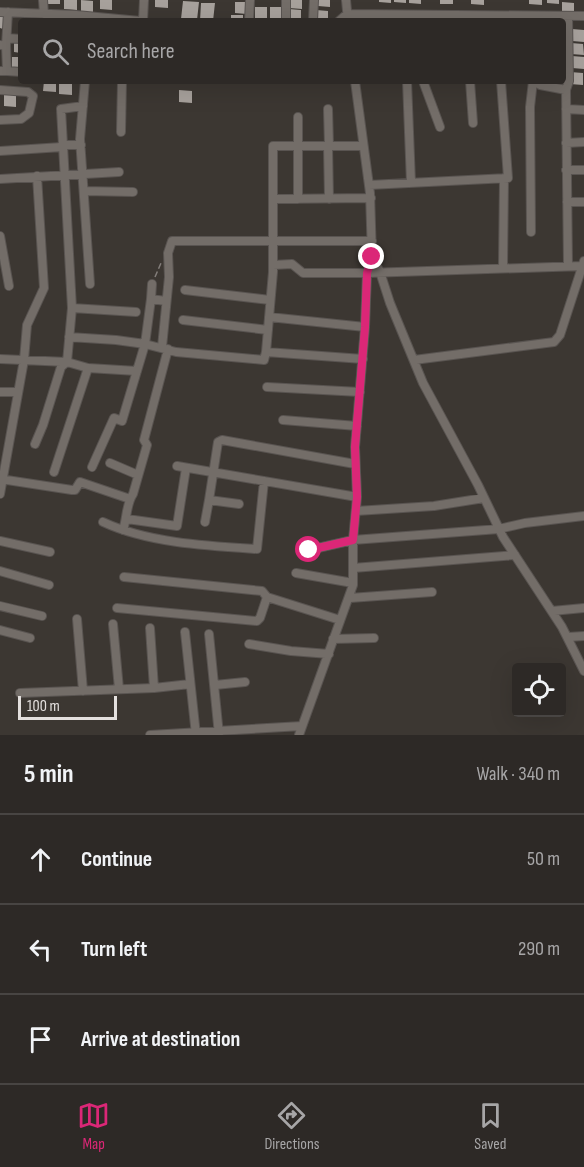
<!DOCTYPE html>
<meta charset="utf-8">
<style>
:root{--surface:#2d2926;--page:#35312e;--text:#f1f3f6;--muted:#a7a6a7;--line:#484543;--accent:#db2777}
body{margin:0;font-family:"Sofia Sans Condensed",sans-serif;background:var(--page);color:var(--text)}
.controls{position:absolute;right:18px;bottom:18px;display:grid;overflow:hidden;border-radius:6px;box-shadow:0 6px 24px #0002}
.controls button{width:54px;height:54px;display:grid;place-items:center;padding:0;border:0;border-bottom:2px solid var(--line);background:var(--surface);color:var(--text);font:30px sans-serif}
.scale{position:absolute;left:18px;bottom:15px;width:99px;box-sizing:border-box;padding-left:6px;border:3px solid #e4e0de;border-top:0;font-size:16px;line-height:21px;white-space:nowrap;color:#e4e0de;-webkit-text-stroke:4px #3c3732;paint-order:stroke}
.stop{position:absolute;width:18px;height:18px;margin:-14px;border:4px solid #db2777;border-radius:50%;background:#fff}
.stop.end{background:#db2777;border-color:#fff;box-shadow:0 2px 6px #0008}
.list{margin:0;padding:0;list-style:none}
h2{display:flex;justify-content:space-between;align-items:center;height:78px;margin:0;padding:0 24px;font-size:26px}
h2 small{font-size:20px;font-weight:400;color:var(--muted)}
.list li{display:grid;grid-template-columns:39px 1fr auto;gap:18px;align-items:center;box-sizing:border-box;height:90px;padding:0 24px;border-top:2px solid var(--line)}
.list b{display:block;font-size:22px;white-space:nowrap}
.list em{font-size:20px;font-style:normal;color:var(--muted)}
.icon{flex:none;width:33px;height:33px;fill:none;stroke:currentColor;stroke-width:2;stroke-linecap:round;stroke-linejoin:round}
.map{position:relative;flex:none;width:584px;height:735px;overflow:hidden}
.search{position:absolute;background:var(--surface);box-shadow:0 6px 24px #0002;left:18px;right:18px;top:18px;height:66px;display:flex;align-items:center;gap:15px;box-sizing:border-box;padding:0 21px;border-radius:6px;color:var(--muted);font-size:22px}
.sheet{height:348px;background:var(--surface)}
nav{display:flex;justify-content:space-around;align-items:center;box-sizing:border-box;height:84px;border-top:2px solid var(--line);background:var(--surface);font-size:16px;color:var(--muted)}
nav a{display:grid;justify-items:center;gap:3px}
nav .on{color:var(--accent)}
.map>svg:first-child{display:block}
</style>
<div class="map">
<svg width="584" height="735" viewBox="0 0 584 735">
<rect width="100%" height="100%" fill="#3c3732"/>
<path fill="#a7a19c" d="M48 0H60V4H48Z
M64 0H77V10L64 9Z
M81 0 93 1V13L81 12Z
M100 0H112V10L100 9Z
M155 0H168V8L155 7Z
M289 0H302V9L289 8Z
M318 0H330V7L318 6Z
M379 0H391V3L379 2Z
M394 0H406V3L394 2Z
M409 0H421V4L409 3Z
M440 0H453V4H440Z
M471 0H484V5L471 4Z
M529 0H542V5L529 4Z
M547 0H559V4L547 3Z
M183 1 199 2 197 20 181 19Z
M235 2H247V14L235 13Z
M562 2 574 3V15L562 14Z
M201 3H215L213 21H200Z
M255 7H267V19L255 18Z
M270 7H283V19L270 18Z
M289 9 301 10V21H288Z
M316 10 328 11V21H316Z
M231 15H243V21H231Z
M0 16 3 17V29L0 28Z
M353 17 366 18V21H353Z
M385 17 397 18V21H385Z
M572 29 584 30V42L572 41Z
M14 41H21V53L14 52Z
M571 43 583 44 584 55 571 54Z
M572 56 584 57V69L572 68Z
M12 57H21V69L12 68Z
M570 72 583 73V85L570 84Z
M44 81H56V92L43 91Z
M59 83H72V95L59 94Z
M179 90 192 91V103L179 102Z
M4 95H16V107L4 106Z"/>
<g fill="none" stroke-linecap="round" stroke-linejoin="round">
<defs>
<path id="minor" d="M43 0 44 14
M346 0 348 21
M0 12 76 15 140 21
M568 16 569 81 566 90 568 266
M143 21 144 0
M249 21 250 0
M286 21V0
M313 21 314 0
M339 21 347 14 584 16
M7 38 21 39
M0 45 6 46 8 12
M0 71H7L6 46
M7 71 21 72
M85 81 80 139 90 284
M355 81 370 193 372 257 380 272 390 303 423 383 478 485 503 537 562 627 584 671
M407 81 411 183
M423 81 440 127
M470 81 473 123
M534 81 540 85 566 90
M0 90 28 92 33 96 29 113 21 119 0 120
M328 109 329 146
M566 109 584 110
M121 132 122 81
M566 143 584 142
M62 145H81
M328 146 329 199
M0 151 62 147
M566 170H584
M0 179 119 172
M369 185 508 178 501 81
M84 191 133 192
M273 199 371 198
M298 199V117
M567 202H584
M531 232 530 107 533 81
M0 236 9 286
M273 265 292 264 303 273H367L372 257
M503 268 504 178
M185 290 270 300
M151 299 152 284
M72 308 136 312
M269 317 365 327
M183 320 268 330
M69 337 116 340 145 344 151 299 166 301
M162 347 169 277 168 253 172 241H372
M0 359 67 362 88 368 137 371
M363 359 266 352 273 272V146H363
M414 360 554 342 560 335 584 261
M267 387 360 392
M0 392H18
M283 420 357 426
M35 444 43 425 61 367 67 362 72 308 61 109 83 106
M110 463 138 475
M177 466 357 497
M92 467 114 418 122 421 145 344 176 352 264 360 266 352
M54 472 88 368
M0 479 72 490H75L80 482 130 499
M0 494 24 360 27 325 44 288 37 176
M239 504 209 500 218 442 222 440 355 464
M356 511 434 506 484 498
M127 519 177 526 186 468
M103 522C148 543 208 546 257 549L264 481
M205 522 209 500
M123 530C127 519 126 504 133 494L147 445 144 440 168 349
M0 541 50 552
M309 550 353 540 499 529 525 523 584 516
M353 568 515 555
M0 571 49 585
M296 573 353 583
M124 577 262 591 267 597 340 620
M350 598 432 592
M0 606 42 616
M117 608 257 621 260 618 267 597
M552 611 584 608
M77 619 83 691
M113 624 119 689
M150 628 154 688
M0 630 30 638
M185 632 196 735
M209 634 219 735
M568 637 584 636
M333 639 374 638
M249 644 291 651 329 654
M215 685 245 682
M20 693 154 688 190 684
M150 735 302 726
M299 735 353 585V540L357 497 355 447 365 327 367 273 583 266"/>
</defs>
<use href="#minor" stroke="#595451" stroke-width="10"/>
<path stroke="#837e7b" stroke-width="1.5" stroke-dasharray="6 3" stroke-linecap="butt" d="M155 277 161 263"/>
<use href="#minor" stroke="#736d68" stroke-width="8"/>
</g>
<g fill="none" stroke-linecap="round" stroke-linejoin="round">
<path stroke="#db2777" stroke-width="8" d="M309 550 353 540 357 497 355 447 365 327 367 273 372 257"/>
</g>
</svg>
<div class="controls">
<button><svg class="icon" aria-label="locate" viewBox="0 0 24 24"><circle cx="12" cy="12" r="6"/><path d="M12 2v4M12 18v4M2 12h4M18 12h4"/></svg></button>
</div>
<div class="scale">100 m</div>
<div class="stop" style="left:309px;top:550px"></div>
<div class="stop end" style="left:372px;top:257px"></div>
<div class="search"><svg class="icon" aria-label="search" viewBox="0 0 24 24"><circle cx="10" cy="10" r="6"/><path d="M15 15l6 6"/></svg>Search here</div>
</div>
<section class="sheet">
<h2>5 min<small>Walk · 340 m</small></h2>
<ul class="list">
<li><svg class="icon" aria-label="ahead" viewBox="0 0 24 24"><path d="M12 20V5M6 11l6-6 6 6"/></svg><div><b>Continue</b></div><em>50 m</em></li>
<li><svg class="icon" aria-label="left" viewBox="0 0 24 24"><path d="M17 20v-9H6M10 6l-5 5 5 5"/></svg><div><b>Turn left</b></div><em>290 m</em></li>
<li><svg class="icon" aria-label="arrive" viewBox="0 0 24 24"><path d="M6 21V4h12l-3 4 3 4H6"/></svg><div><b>Arrive at destination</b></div></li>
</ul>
</section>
<nav>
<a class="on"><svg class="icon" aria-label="map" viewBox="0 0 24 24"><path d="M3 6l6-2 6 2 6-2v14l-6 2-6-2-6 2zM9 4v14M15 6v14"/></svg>Map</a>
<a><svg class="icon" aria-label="directions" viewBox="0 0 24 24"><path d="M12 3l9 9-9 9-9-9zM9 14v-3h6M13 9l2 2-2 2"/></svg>Directions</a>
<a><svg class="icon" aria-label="saved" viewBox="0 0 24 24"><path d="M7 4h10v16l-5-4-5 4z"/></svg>Saved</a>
</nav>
